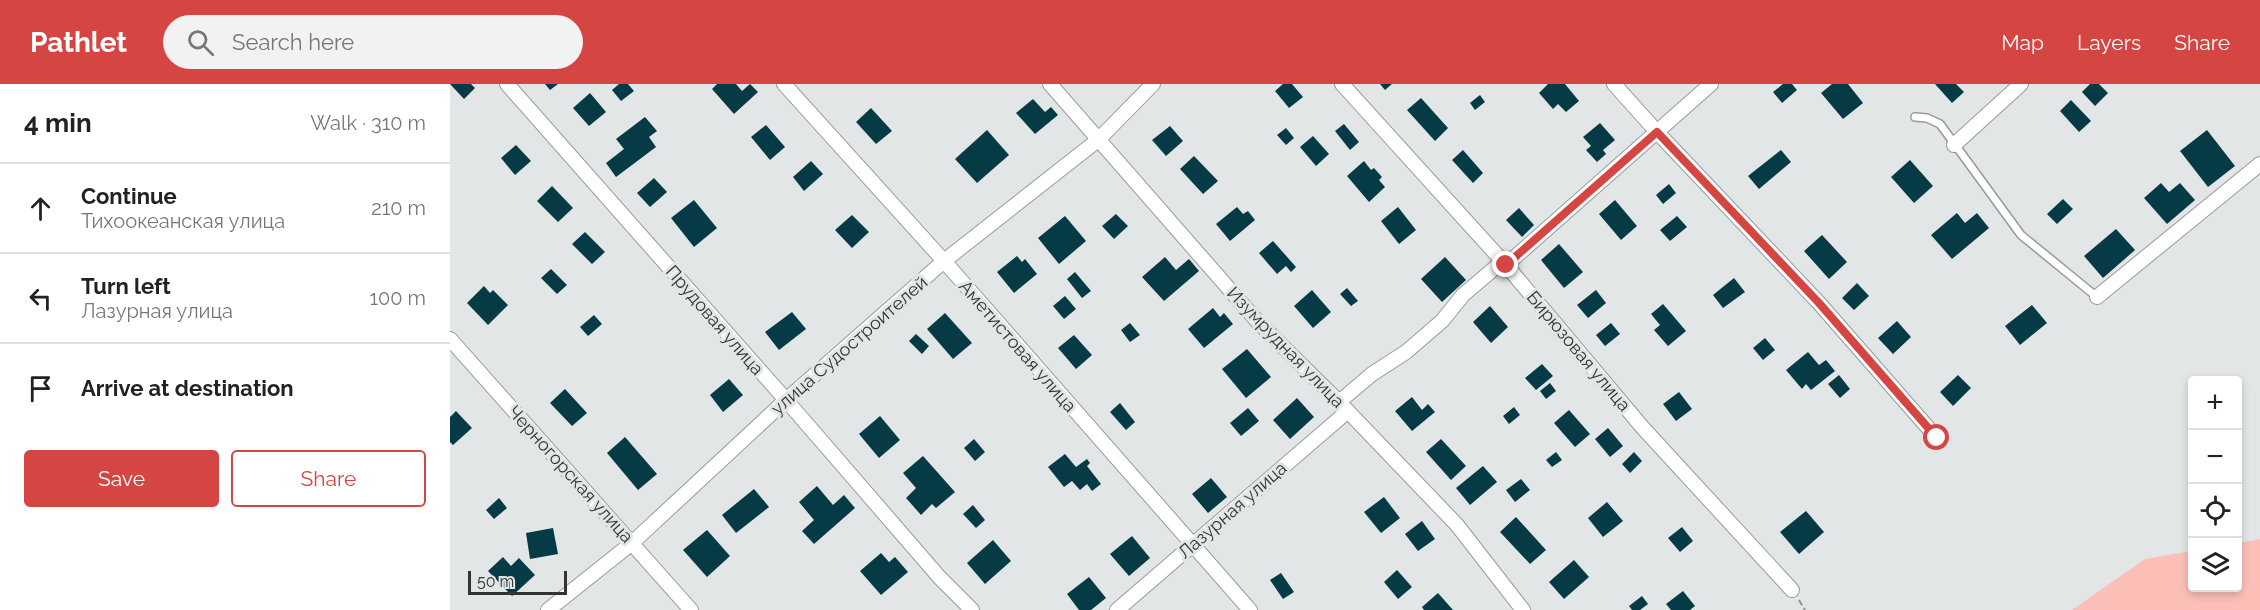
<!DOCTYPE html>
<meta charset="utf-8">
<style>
:root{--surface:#fff;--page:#f2f2f2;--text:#222;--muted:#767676;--line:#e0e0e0;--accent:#d54642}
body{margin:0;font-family:Raleway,sans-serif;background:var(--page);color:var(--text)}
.controls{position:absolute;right:18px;bottom:18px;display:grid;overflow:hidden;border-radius:6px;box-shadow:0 3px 9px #0003}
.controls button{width:54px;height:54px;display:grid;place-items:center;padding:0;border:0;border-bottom:2px solid var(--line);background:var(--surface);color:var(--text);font:30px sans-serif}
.scale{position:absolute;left:18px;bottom:15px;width:99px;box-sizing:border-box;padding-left:6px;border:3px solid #323334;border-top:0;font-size:16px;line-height:21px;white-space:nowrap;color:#323334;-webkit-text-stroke:4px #e2e6e7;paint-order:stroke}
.stop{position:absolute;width:18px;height:18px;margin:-14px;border:4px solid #d54642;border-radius:50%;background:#fff}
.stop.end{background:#d54642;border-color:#fff;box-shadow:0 2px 6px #0008}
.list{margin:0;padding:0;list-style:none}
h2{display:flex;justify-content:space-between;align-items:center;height:78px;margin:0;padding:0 24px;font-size:26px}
h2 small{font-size:20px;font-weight:400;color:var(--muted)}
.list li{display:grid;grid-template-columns:39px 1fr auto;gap:18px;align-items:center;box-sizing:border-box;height:90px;padding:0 24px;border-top:2px solid var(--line)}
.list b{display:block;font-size:22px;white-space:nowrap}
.list p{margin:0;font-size:20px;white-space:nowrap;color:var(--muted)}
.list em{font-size:20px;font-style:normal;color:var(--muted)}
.actions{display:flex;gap:12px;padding:18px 24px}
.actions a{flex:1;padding:14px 0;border:2px solid var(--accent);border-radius:6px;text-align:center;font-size:21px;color:var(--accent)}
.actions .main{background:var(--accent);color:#fff}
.icon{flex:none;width:33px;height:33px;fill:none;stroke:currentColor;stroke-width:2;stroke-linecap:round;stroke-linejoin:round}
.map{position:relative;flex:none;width:1810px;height:526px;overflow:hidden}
header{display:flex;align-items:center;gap:36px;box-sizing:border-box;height:84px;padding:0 30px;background:var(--accent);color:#fff}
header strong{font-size:28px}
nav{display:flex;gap:33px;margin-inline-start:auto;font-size:21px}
.search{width:420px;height:54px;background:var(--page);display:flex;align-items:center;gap:15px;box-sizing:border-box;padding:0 21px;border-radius:33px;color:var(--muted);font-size:22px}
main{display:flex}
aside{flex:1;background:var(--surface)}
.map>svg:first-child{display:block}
</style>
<header>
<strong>Pathlet</strong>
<div class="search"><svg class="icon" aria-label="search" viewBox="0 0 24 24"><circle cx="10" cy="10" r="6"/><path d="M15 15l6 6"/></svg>Search here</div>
<nav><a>Map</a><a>Layers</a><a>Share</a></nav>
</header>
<main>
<aside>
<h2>4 min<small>Walk · 310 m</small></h2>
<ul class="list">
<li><svg class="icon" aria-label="ahead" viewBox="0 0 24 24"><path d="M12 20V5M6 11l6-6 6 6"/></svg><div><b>Continue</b><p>Тихоокеанская улица</p></div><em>210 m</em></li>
<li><svg class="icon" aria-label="left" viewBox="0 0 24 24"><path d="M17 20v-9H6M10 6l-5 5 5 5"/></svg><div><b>Turn left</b><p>Лазурная улица</p></div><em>100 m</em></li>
<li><svg class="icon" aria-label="arrive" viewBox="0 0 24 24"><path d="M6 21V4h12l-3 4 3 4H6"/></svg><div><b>Arrive at destination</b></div></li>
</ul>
<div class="actions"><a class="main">Save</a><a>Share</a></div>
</aside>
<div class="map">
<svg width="1810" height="526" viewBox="0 0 1810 526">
<rect width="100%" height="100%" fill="#e2e6e7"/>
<path fill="#fcbfb8" d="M1810 455V526H1622L1695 475 1742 467V504H1788V459Z"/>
<path fill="#063b45" d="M0 0H21L25 4 14 15Z
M95 0H108L100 6Z
M169 0H178L184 7 171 17 162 6Z
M267 0H286L292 7 300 0 308 8 284 30 262 5Z
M833 0H842L853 13 839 24 825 7Z
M930 0H942L935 6Z
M1098 0H1115L1129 17 1116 28 1108 20 1103 25 1089 9Z
M1333 0H1342L1347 6 1332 19 1323 8Z
M1382 0H1398L1413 19 1393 35 1371 9Z
M1485 0H1506L1514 8 1502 19Z
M1640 0H1649L1658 9 1645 22 1632 8Z
M140 9 156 28 139 42 123 24Z
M1030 11 1035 18 1025 26 1020 19Z
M971 14 998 44 985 57 957 26Z
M583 15 595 28 601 23 608 31 585 50 566 29Z
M1621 16 1641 37 1629 48 1610 27Z
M421 24 442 47 426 60 406 38Z
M195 33 207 47 199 53 206 63 166 93 156 79 174 65 166 55Z
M1150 39 1165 56 1153 66 1156 70 1147 78 1136 66 1141 62 1133 53Z
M894 40 909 58 900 66 885 47Z
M316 41 335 63 320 76 301 53Z
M720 42 733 57 716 72 702 56Z
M836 44 844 54 836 61 827 51Z
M537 46 559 71 527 99 505 75Z
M1757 46 1785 82 1758 103 1730 67Z
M863 52 879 70 866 82 850 63Z
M66 61 81 77 65 91 51 74Z
M1013 66 1033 89 1023 99 1002 76Z
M1331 66 1341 78 1309 105 1298 92Z
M744 72 768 97 753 110 730 85Z
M1460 76 1483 102 1464 119 1441 93Z
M361 77 373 90 354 107 343 93Z
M914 77 921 86 924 84 932 93 929 96 935 103 919 118 897 92Z
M204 94 217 108 200 123 187 109Z
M1711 99 1719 108 1730 99 1745 116 1717 140 1694 114Z
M1219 100 1226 109 1213 120 1206 111Z
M102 102 123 124 108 138 87 117Z
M1613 115 1623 125 1607 140 1597 130Z
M244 116 267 144 244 163 221 134Z
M1165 116 1187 142 1171 156 1149 130Z
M787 123 793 130 798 127 805 136 780 157 766 140Z
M948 123 966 146 949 160 931 137Z
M1069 124 1084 141 1072 153 1056 136Z
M1507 129 1515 139 1527 129 1539 144 1502 175 1481 151Z
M666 130 678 142 664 155 652 142Z
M402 131 419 148 402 164 385 146Z
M615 132 636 157 609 180 588 154Z
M1227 132 1237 143 1220 157 1210 146Z
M1666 145 1685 166 1653 194 1634 172Z
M135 148 155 168 142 180 122 160Z
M1372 151 1397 178 1379 195 1354 167Z
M823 157 846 183 841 188 836 182 827 190 809 169Z
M1109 160 1133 188 1114 204 1091 176Z
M567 172 572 178 575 175 587 190 564 209 547 188Z
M715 173 726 186 739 175 749 187 714 217 692 193Z
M995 173 1016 196 992 218 971 195Z
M101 185 117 201 107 210 91 194Z
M625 188 641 207 632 214 617 195Z
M1284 194 1295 208 1273 224 1263 211Z
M1407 199 1419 212 1404 226 1392 214Z
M34 202 40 209 43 206 58 221 38 241 17 219Z
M897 204 908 217 901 222 890 210Z
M862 206 881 228 863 244 844 222Z
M1146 206 1156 219 1138 234 1127 221Z
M615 212 626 225 614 235 603 222Z
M1213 220 1236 247 1218 262 1204 246 1210 241 1201 230Z
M1582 221 1597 239 1570 261 1555 242Z
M1040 222 1058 243 1041 259 1023 238Z
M763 224 770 233 774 229 783 240 754 264 738 245Z
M342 228 356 245 329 266 315 248Z
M495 229 522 259 503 275 477 245Z
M144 231 152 240 138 252 130 243Z
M1447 237 1461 253 1443 270 1428 254Z
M680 239 690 251 680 258 671 246Z
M1161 239 1170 250 1155 262 1146 251Z
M466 250 479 262 472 270 459 257Z
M624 251 642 271 626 285 608 264Z
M1315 254 1325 266 1313 276 1303 264Z
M797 265 821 293 796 314 772 285Z
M1358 268 1369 281 1376 276 1385 287 1361 306 1356 300 1352 305 1336 286Z
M1092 280 1103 292 1086 306 1075 294Z
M1389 291 1400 305 1390 314 1378 300Z
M1508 291 1521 304 1503 322 1490 308Z
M279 295 293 311 273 328 260 311Z
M1100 299 1106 307 1096 315 1090 307Z
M115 305 137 329 122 342 100 319Z
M1229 308 1242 325 1226 337 1213 320Z
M962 313 972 326 978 320 985 328 962 347 945 327Z
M847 314 864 333 840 355 823 336Z
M670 319 685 338 676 346 660 328Z
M1064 323 1070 331 1059 340 1053 332Z
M798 324 809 337 791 352 780 339Z
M1119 326 1140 350 1125 363 1104 339Z
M6 327 22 344 3 361 0 358V333Z
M430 332 450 356 429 374 409 350Z
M1158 344 1173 362 1160 373 1145 355Z
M175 353 207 390 188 406 157 369Z
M524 355 535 368 525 377 514 364Z
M991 355 1016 382 1001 396 976 368Z
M1106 368 1112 376 1102 383 1096 376Z
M1184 368 1192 377 1180 389 1172 380Z
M615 370 626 383 637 375 640 379 637 382 651 400 642 407 637 400 630 406 622 397 614 403 598 383Z
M473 372 505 408 486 424 482 420 471 431 456 414 466 404 453 389Z
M1033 382 1047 398 1020 421 1006 404Z
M761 394 777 413 758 429 742 410Z
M1071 395 1080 406 1065 418 1056 406Z
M367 402 383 421 394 411 405 424 364 460 352 447 364 436 349 418Z
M304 405 319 423 286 449 272 431Z
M934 413 950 434 931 449 914 428Z
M49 414 57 424 44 435 36 426Z
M1157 418 1173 437 1153 453 1138 434Z
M523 421 535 436 526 444 513 430Z
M1356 427 1374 448 1349 470 1330 448Z
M1066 433 1096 466 1080 480 1050 448Z
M972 437 985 455 968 467 955 450Z
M1232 443 1243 457 1230 468 1218 454Z
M103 444 108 470 80 475 76 449Z
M257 446 280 472 257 493 233 466Z
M682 452 700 474 679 492 660 470Z
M543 456 561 477 535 500 517 479Z
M431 469 439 478 445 473 458 488 431 511 410 487Z
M53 473 61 482 69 474 85 491 62 512 38 487Z
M1124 476 1139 493 1114 515 1099 498Z
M947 486 962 503 948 515 934 498Z
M831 489 844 508 833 515 820 496Z
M639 493 656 514 641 526H629L617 510Z
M1233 507 1245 522 1240 526H1221L1216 520Z
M988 509 1003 526H974L972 523Z
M1192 512 1198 520 1190 526H1182L1179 522Z"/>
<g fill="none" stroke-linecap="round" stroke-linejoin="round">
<defs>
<path id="service" d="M1465 33 1477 34 1490 40 1571 151 1647 213"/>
<path id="minor" d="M57 0 336 316 490 494 522 526
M334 0 494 177 800 526
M600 0 808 238 889 318 1007 441 1073 526
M892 0 1056 181 1193 344 1342 506
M1164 0 1207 48 1369 219 1487 354
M1504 61 1571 0
M1056 181 1261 0
M1647 213 1810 80
M0 255 241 526
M889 318 922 290 956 268 992 237 1013 211 1053 177
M98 526 182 459 336 316 494 177 648 56 703 0
M667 526 898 327"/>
</defs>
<use href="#service" stroke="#979a9b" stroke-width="10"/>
<use href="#minor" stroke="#979a9b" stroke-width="16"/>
<path stroke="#919495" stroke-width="2" stroke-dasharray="6 3" stroke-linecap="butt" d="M1349 516 1355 526"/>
<use href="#service" stroke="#fff" stroke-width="7"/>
<use href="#minor" stroke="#fff" stroke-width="14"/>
</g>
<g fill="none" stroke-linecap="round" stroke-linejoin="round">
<path stroke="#d54642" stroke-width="8" d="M1056 181 1207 48 1369 219 1487 354"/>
</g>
<g text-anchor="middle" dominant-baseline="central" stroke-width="6" stroke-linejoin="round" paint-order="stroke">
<g font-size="18" fill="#323334" stroke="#e2e6e7">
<text transform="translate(265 236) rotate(49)">Прудовая улица</text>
<text transform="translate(399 261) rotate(-41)">улица Судостроителей</text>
<text transform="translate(568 262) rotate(49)">Аметистовая улица</text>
<text transform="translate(836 263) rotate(46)">Изумрудная улица</text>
<text transform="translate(1129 267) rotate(50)">Бирюзовая улица</text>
<text transform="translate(121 390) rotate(48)">Черногорская улица</text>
<text transform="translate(782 426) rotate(-41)">Лазурная улица</text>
</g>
</g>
</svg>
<div class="controls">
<button>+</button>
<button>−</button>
<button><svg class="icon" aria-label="locate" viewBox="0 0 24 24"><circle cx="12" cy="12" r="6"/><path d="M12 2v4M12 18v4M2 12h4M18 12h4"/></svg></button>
<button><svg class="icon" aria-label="layers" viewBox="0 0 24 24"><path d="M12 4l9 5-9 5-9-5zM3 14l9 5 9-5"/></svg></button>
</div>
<div class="scale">50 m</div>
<div class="stop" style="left:1487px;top:354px"></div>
<div class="stop end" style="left:1056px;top:181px"></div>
</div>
</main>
